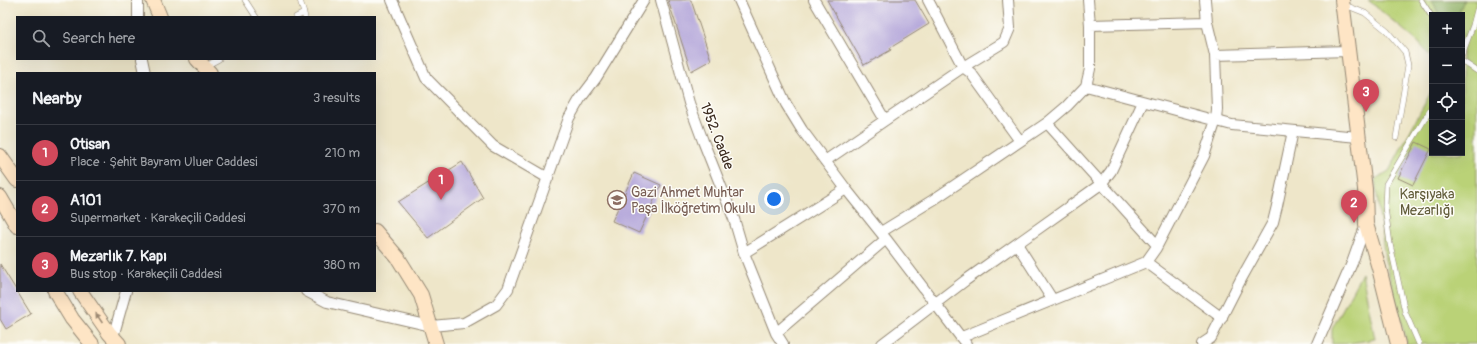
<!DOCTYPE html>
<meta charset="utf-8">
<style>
:root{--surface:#171b24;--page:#242831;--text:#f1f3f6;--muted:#9ea1a6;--line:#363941;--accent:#d1495b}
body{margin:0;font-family:Pangolin,sans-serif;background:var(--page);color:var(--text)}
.controls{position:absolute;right:12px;top:12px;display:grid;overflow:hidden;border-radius:0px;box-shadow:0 4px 16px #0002}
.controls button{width:36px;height:36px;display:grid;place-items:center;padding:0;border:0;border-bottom:1px solid var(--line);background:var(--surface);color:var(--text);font:20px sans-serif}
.you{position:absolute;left:774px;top:199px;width:14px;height:14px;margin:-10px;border:3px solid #fff;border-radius:50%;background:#1a73e8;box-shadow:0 0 0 6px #1a73e833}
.badge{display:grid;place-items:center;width:26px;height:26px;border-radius:50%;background:var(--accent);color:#fff;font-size:13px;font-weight:700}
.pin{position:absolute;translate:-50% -33px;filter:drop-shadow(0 1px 2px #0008)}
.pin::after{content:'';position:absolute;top:21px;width:14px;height:12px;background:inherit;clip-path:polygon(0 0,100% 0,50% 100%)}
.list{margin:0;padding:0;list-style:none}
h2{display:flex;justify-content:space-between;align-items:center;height:52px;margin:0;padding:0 16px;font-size:17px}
h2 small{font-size:13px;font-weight:400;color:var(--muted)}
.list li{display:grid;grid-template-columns:26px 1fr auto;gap:12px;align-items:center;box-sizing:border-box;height:56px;padding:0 16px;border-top:1px solid var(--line)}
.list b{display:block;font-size:15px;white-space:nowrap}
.list p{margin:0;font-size:13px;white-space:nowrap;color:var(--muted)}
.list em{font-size:13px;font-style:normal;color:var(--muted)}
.icon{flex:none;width:22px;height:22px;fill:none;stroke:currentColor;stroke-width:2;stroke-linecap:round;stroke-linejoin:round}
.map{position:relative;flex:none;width:1477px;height:344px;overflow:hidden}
.search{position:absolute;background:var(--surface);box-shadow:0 4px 16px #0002;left:16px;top:16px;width:360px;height:44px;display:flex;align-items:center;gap:10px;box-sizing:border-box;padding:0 14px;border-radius:0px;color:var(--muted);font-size:15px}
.panel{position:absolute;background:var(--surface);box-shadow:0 4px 16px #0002;left:16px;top:72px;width:360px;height:220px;border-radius:0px}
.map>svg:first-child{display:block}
</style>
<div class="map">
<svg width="1477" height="344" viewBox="0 0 1477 344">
<rect width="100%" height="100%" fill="#fdfcf7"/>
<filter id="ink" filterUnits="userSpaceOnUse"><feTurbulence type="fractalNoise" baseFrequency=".025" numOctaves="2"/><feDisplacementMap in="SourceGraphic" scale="8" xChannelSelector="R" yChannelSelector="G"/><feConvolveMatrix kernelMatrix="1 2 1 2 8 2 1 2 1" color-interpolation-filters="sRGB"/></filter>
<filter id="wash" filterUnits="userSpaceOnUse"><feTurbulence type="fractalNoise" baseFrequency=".012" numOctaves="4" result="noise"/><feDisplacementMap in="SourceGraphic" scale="16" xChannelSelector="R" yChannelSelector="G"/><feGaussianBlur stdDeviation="0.9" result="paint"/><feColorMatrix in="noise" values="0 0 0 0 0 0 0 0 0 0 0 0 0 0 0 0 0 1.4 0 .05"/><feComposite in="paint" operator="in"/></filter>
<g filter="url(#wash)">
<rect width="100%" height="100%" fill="#eee6c9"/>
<path fill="#bad277" stroke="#7a7e4a" d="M1368 0H1477V344H1407L1385 260 1375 179 1389 171 1432 90V153H1462V15H1432V58L1418 42Z
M1362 273 1375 339 1345 344H1332V329Z"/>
<path fill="#93b468" stroke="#676f43" d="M1432 0H1464L1458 15H1439Z"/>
<g id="blocks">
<path fill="#b7aadb" d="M668 0H691L711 60 691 71Z
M827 0H915L929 24 890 48 891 50 864 65Z
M1416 142 1431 149 1413 185 1398 178Z
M462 162 483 198 428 238 398 202Z
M634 173 661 185 639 233 612 221Z
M0 264 31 314 6 329 0 319Z"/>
</g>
</g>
<g filter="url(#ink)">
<use href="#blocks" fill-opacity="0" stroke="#948874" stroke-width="1"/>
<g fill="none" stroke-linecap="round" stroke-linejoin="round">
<defs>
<path id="service" d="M245 0 256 17
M300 0 305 17
M1421 0 1432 17
M1345 5 1365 13 1387 31 1405 52 1408 65 1396 138
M296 17 304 13
M1462 55 1473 25 1477 10
M1462 61 1477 71
M206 66 219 59
M1419 344 1405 312 1390 244 1385 207 1386 184 1432 107"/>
<path id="minor" d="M138 0V17
M392 0 426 78 493 146 548 178
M661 0 689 103 703 141 734 219 744 253 776 333 783 344
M739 0 786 104 802 130 846 189 886 239 966 344
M814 0 885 120
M928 0 963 67 971 73 1020 141
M1090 25 1207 22
M1215 55 1348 51
M142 59 145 73
M1086 86 1232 125 1358 137
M1047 123 1157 245
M825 161 963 67 1004 42 1010 28 1008 0
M881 232 933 200 1047 123 1067 106 1086 86 1090 69V25L1088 0
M1017 244 1052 299
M744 253 846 189
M1146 262 1222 318
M306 291 327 302 431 326 464 323 496 305 508 289 569 118 580 99 596 78 644 0
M776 333 886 239
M113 337 126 291
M962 337 1146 262 1156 248 1204 156 1216 120 1217 109 1215 55 1207 22 1205 0
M882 344 966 280 1101 184 1111 171 1143 102
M1202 344 1211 338 1240 281 1273 222 1277 206 1293 131
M1317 344 1352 263 1366 224"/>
<path id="secondary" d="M153 0 160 17
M1342 0 1365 189 1366 224 1379 268 1398 344
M197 59 210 73
M0 156 17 180
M0 197 17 226
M375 231 398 258 421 295 436 344
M55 291 72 319 92 344
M80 291 109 333 119 344"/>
</defs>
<use href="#service" stroke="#948874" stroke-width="6"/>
<use href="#minor" stroke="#948874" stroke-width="12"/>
<use href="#secondary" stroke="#948874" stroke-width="16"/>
<use href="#service" stroke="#fff" stroke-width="5"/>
<use href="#minor" stroke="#fff" stroke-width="10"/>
<use href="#secondary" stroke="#fee5c5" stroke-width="14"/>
</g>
<defs><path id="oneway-solid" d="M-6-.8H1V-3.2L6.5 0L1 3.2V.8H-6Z"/></defs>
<use fill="#9c8872" href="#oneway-solid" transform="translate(99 318) rotate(-124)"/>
</g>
<defs>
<symbol id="school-ring" viewBox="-11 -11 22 22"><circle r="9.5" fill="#fdfcf7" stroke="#8d6e63" stroke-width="1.5"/><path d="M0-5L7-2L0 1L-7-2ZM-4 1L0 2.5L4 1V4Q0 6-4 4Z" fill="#8d6e63"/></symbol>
</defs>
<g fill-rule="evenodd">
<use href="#school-ring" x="606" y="189" width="22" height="22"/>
</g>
<g text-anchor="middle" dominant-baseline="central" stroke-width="3" stroke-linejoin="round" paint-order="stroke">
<g font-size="14" fill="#3b2a1e" stroke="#fdfcf7">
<text transform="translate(717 136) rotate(69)">1952. Cadde</text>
</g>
<g font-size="14" fill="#785e54" stroke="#fdfcf7" text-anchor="start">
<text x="631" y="192">Gazi Ahmet Muhtar<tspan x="631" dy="16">Paşa İlköğretim Okulu</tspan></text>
</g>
<g font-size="14" fill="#615c39" stroke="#fdfcf7">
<text x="1427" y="194">Karşıyaka<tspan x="1427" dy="16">Mezarlığı</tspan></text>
</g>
</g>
</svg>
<div class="controls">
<button>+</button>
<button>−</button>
<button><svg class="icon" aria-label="locate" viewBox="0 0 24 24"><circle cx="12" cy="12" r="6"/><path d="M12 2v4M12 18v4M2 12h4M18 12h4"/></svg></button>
<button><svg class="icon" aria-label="layers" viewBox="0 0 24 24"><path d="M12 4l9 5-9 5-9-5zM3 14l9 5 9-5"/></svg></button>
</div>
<div class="you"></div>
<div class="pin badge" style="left:441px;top:200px">1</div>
<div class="pin badge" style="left:1354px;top:223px">2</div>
<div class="pin badge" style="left:1366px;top:112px">3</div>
<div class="search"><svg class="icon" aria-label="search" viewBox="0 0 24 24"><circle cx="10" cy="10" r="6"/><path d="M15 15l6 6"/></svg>Search here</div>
<section class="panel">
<h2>Nearby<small>3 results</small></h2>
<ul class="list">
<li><span class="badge">1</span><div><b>Otisan</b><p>Place · Şehit Bayram Uluer Caddesi</p></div><em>210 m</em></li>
<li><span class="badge">2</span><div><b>A101</b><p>Supermarket · Karakeçili Caddesi</p></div><em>370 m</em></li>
<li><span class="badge">3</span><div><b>Mezarlık 7. Kapı</b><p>Bus stop · Karakeçili Caddesi</p></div><em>380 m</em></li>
</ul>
</section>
</div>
